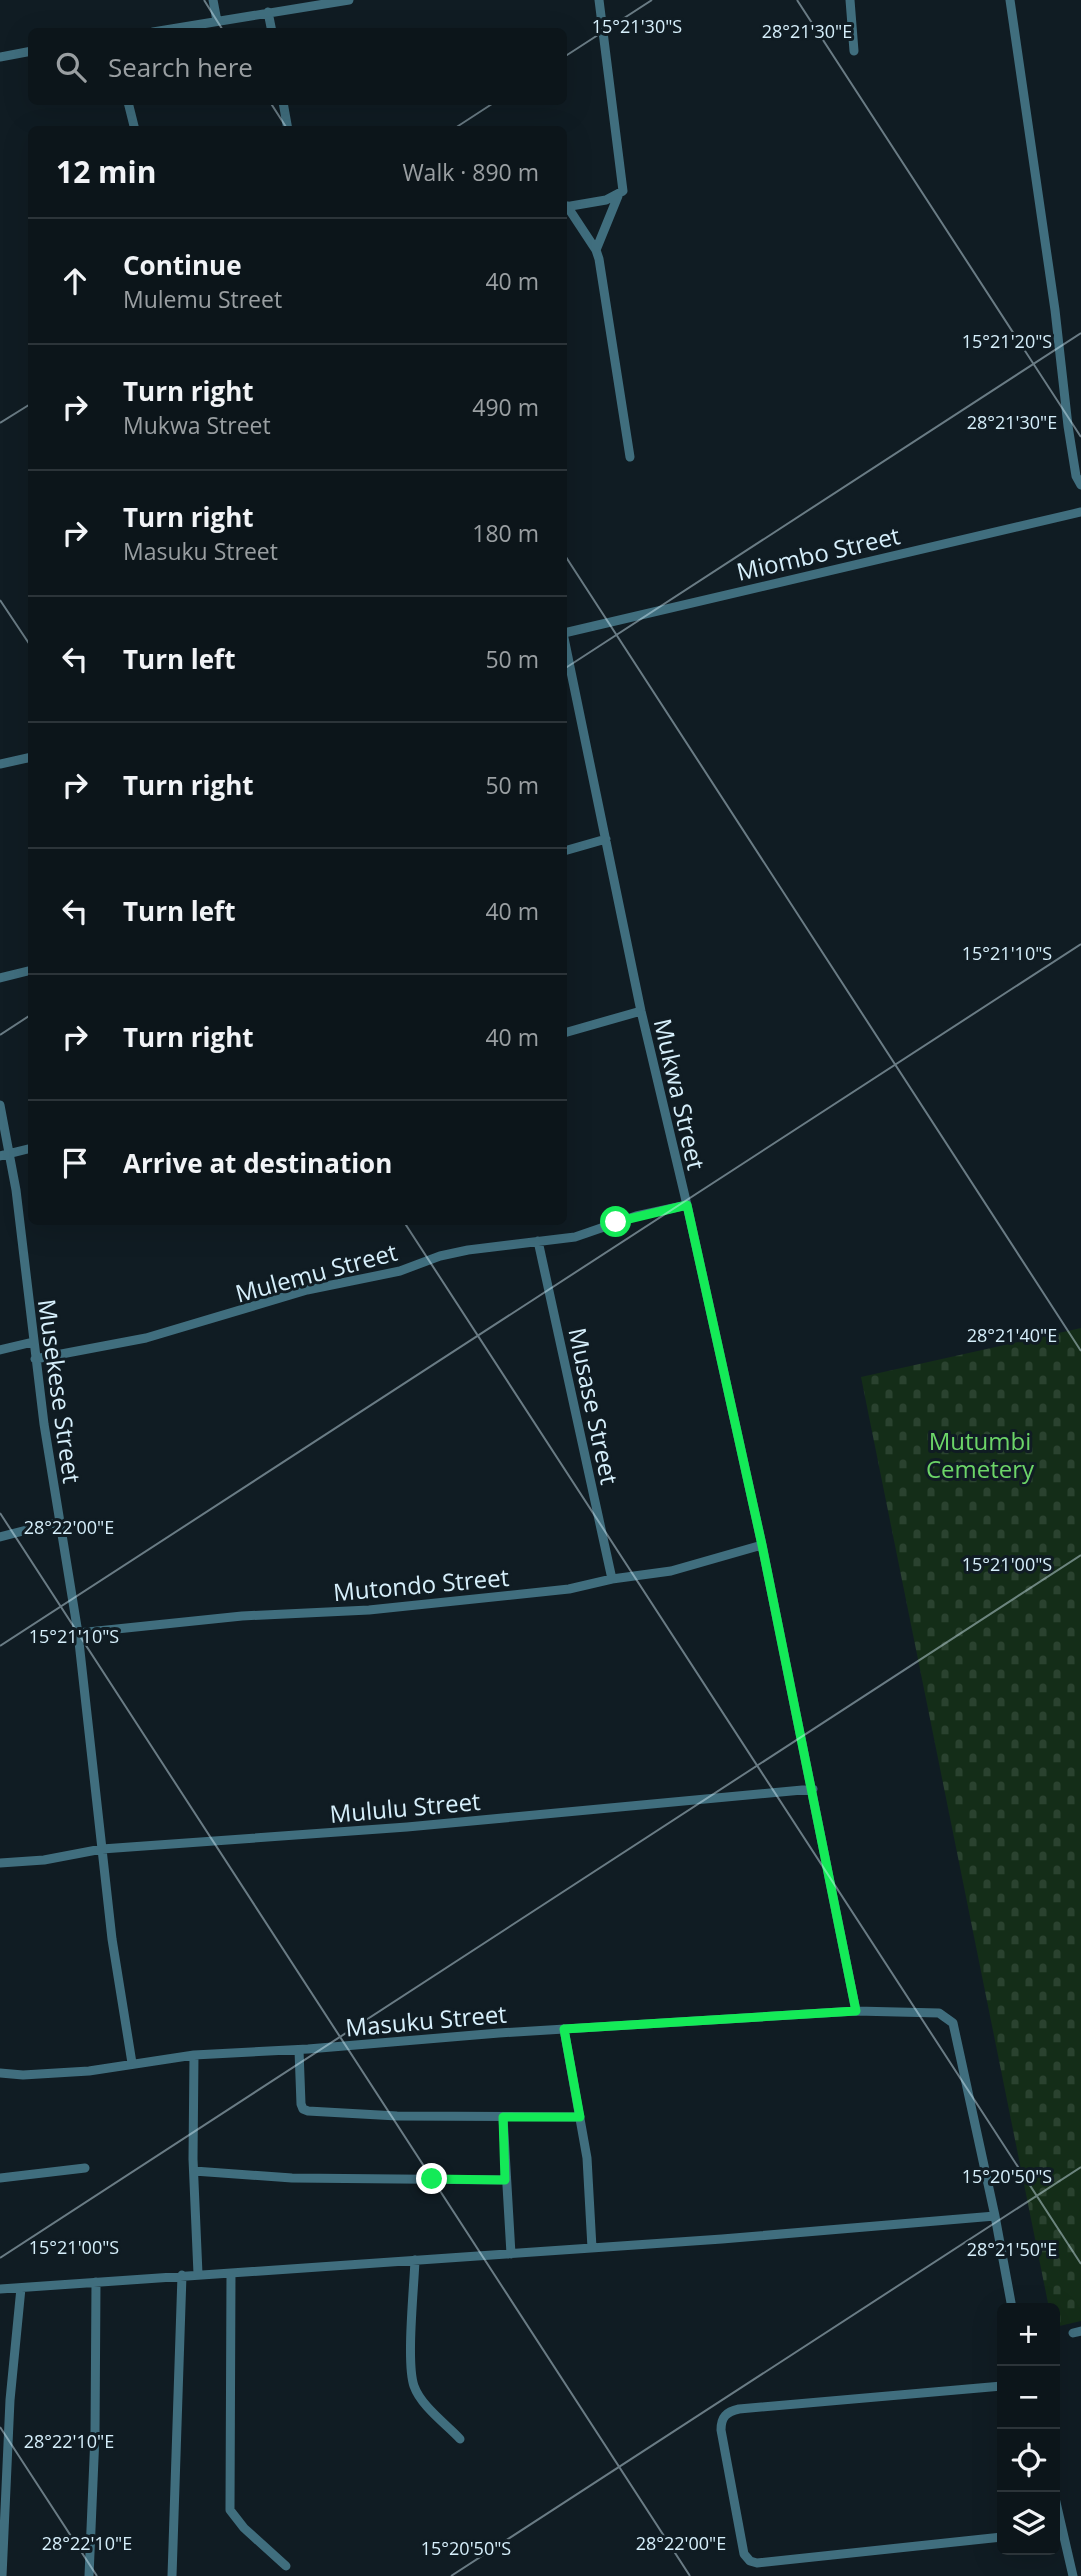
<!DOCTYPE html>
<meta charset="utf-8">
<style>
:root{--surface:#0c151a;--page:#151e23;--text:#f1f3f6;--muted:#9a9fa2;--line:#2c3439}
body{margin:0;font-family:"Open Sans",sans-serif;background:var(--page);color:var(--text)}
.controls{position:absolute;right:21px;bottom:21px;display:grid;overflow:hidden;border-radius:10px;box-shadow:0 7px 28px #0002}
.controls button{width:63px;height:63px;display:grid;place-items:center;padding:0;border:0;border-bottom:2px solid var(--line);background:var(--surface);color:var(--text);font:35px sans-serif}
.stop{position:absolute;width:21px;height:21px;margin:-16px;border:5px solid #14ea57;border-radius:50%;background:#fff}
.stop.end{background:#14ea57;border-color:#fff;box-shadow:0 2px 7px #0008}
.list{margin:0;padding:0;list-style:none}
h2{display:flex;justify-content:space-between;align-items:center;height:91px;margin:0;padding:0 28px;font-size:30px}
h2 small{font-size:23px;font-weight:400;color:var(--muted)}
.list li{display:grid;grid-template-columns:46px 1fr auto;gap:21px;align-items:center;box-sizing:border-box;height:126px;padding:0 28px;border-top:2px solid var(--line)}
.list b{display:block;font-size:26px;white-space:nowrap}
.list p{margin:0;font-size:23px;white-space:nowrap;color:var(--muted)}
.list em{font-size:23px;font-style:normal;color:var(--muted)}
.icon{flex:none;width:38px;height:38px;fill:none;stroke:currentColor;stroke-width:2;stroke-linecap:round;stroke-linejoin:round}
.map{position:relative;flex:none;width:1081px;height:2576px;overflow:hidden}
.search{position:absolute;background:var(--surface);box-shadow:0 7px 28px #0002;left:28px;top:28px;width:539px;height:77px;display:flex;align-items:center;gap:18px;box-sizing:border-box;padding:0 24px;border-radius:10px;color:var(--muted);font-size:26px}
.panel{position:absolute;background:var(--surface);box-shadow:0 7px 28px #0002;left:28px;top:126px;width:539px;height:1099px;border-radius:10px}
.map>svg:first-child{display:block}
</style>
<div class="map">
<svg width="1081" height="2576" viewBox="0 0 1081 2576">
<defs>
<pattern id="cemetery-stones" width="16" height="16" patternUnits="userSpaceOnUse" patternTransform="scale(1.75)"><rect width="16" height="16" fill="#142d18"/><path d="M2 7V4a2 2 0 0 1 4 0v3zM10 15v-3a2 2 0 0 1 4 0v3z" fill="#2a422f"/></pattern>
</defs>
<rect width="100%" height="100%" fill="#101c23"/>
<path fill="url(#cemetery-stones)" d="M1081 1328V2321L1055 2327V2308H1049L861 1377Z"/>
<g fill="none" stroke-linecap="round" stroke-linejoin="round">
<path stroke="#406e7e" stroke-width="9" d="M213 0 217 21
M850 0 854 51
M1010 0 1055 310 1068 426 1076 476 1081 485
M268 12 272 32
M153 32 349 0
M0 57 32 51
M128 102 135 130
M283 102 288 130
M567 206 596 250 599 259 630 457
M565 207 606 200 623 191 599 0
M596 250 618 196
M564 633 1081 512
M564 638 641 1011 687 1205 762 1545 856 2011
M0 764 32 757
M564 851 606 839
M0 978 32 970
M564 1033 641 1011
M0 1105 16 1190 44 1424 78 1633 112 1939 132 2063
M0 1156 32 1148
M538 1241 612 1579
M0 1350 33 1342
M35 1359 146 1338 307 1290 400 1271 440 1256 468 1250 575 1237 636 1216 687 1205
M0 1537 58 1522
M78 1633 242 1616 369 1610 569 1589 612 1579 671 1571 762 1545
M0 1863 44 1860 102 1849 407 1827 813 1789
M564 2029 587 2158 592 2248
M299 2050 301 2104 303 2109 308 2111 397 2116 580 2117
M194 2055 193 2159 198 2274
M0 2073 23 2075 89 2071 194 2055 308 2049 499 2033 856 2011 939 2013 953 2023 995 2216 1012 2308
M503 2117 511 2254
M194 2171 292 2178 505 2180
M0 2178 85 2168
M415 2260C414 2288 406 2363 414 2386 421 2406 446 2424 460 2439
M231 2273 230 2510 244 2528 286 2566
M0 2289 722 2239 995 2216
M1073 2333 1081 2331
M1002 2386 739 2409C726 2412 721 2417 721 2430L744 2554 750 2561 757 2563 1002 2537
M1055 2498 1073 2576
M2 2576 10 2400 21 2288
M89 2576 95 2435 96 2282
M172 2576 182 2275"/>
</g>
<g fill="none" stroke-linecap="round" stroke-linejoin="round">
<path stroke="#14ea57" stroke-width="9" d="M432 2179 505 2180 503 2117H580L564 2029 856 2011 762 1545 687 1205 616 1222"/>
</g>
<path fill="none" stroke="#d6effb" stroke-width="2" stroke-opacity="0.45" d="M204 0 224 32M797 0 1081 437M564 57 652 0M270 102 288 130M452 130 495 102M0 423 32 403M564 554 1081 1351M0 600 32 648M564 669 1081 333M0 1035 32 1014M404 1222 1081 2264M0 1513 690 2576M0 1646 1081 944M0 2258 1081 1555M0 2427 97 2576M451 2576 1081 2167"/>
<g text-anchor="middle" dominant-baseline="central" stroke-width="6" stroke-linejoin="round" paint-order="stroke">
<g font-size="24" fill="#d6effb" stroke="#101c23">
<text transform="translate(818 553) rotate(-13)">Miombo Street</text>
<text transform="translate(680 1094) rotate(77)">Mukwa Street</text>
<text transform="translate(316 1272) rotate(-15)">Mulemu Street</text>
<text transform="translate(60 1391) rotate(82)">Musekese Street</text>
<text transform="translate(594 1406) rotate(78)">Musase Street</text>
<text transform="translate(421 1584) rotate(-5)">Mutondo Street</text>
<text transform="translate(405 1807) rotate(-5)">Mululu Street</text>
<text transform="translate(426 2020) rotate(-5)">Masuku Street</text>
</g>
<g font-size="24" fill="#6cd568" stroke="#101c23">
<text x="980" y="1440">Mutumbi<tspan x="980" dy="28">Cemetery</tspan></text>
</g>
</g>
<g font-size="18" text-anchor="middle" fill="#d6effb" stroke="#101c23" stroke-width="6" stroke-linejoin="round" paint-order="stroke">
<text x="637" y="33">15°21'30"S</text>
<text x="807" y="38">28°21'30"E</text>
<text x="1007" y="348">15°21'20"S</text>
<text x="1012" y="429">28°21'30"E</text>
<text x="1007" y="960">15°21'10"S</text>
<text x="1012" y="1342">28°21'40"E</text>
<text x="69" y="1534">28°22'00"E</text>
<text x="1007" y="1571">15°21'00"S</text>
<text x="74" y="1643">15°21'10"S</text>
<text x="1007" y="2183">15°20'50"S</text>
<text x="74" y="2254">15°21'00"S</text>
<text x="1012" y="2256">28°21'50"E</text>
<text x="69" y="2448">28°22'10"E</text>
<text x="87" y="2550">28°22'10"E</text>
<text x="681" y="2550">28°22'00"E</text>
<text x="466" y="2555">15°20'50"S</text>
</g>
</svg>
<div class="controls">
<button>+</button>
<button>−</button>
<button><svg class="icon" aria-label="locate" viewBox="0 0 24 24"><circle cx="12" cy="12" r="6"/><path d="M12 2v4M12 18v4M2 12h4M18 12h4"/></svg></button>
<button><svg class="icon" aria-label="layers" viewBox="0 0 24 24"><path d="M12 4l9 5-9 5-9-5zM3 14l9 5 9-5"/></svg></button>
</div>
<div class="stop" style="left:616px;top:1222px"></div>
<div class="stop end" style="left:432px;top:2179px"></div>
<div class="search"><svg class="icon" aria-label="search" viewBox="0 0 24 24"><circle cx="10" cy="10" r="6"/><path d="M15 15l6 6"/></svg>Search here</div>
<section class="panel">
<h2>12 min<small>Walk · 890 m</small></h2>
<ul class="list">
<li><svg class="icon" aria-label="ahead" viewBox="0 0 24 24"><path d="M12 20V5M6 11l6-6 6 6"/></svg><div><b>Continue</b><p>Mulemu Street</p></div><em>40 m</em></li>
<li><svg class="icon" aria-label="right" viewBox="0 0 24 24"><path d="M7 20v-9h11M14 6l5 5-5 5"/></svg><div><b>Turn right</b><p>Mukwa Street</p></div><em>490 m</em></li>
<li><svg class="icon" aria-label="right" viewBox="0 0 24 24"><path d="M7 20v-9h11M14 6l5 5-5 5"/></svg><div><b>Turn right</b><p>Masuku Street</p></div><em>180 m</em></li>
<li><svg class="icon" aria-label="left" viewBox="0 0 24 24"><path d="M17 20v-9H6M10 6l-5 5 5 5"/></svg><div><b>Turn left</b></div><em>50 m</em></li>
<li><svg class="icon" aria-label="right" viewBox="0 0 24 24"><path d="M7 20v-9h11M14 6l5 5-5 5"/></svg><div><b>Turn right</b></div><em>50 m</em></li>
<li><svg class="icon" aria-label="left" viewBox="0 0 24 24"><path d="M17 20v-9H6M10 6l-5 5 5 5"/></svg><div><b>Turn left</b></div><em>40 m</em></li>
<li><svg class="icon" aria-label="right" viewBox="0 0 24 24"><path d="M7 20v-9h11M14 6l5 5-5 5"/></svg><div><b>Turn right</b></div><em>40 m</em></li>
<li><svg class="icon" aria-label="arrive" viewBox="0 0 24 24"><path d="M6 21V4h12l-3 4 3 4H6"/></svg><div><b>Arrive at destination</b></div></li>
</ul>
</section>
</div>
